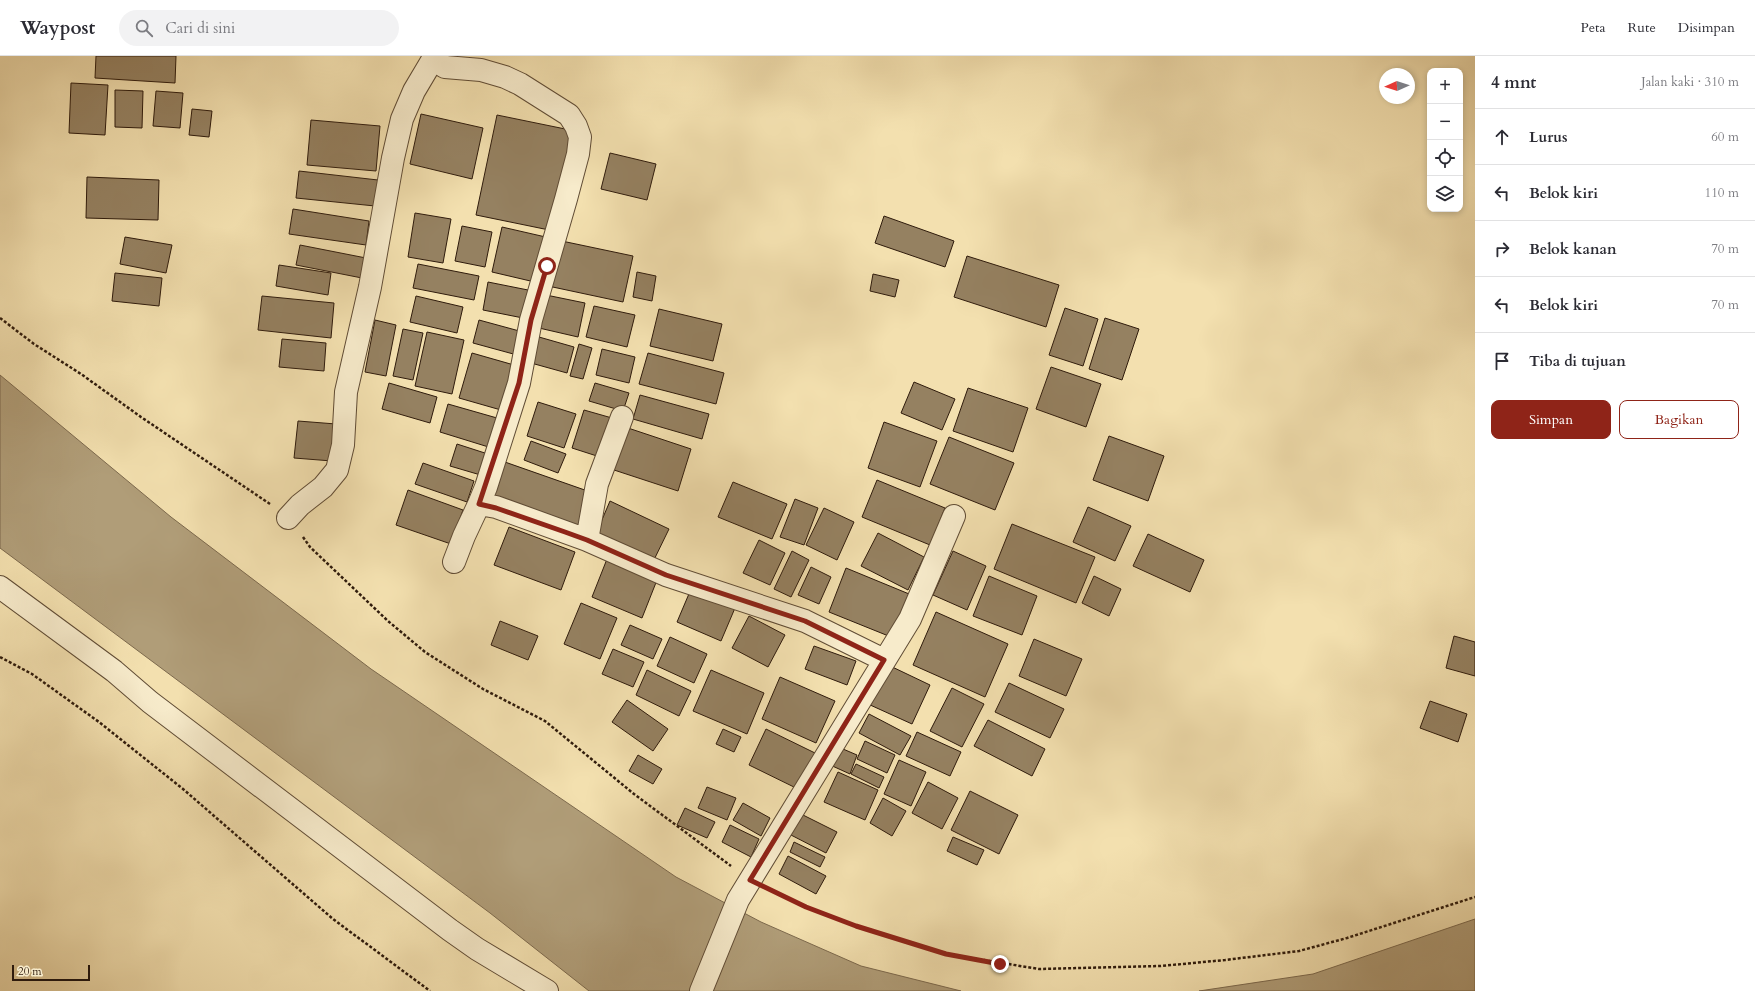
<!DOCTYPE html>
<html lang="id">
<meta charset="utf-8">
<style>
:root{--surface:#fff;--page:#f2f2f3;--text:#2b2b33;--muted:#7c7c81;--line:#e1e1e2;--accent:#8f2418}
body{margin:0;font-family:Cardo,serif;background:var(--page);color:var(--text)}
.controls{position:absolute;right:12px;top:12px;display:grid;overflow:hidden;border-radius:8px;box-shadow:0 2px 6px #0003}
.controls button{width:36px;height:36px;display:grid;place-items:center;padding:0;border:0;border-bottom:1px solid var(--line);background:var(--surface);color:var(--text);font:20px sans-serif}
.compass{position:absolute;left:1379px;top:12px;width:36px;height:36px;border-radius:50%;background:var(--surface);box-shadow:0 2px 6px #0003;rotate:267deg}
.scale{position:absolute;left:12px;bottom:10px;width:78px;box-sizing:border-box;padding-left:4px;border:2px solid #2f1b0c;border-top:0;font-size:11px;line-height:14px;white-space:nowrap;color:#2f1b0c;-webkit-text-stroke:3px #f7ebcb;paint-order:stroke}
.stop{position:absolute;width:12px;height:12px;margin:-9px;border:3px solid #8f2418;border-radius:50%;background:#fff}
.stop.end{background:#8f2418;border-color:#fff;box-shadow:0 1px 4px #0008}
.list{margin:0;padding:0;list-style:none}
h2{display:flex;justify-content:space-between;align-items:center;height:52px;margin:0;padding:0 16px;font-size:17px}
h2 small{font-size:13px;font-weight:400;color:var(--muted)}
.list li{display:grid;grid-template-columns:26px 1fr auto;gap:12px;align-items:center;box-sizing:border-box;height:56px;padding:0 16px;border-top:1px solid var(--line)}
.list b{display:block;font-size:15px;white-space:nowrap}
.list em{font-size:13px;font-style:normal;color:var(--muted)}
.actions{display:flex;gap:8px;padding:12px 16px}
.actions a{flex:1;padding:9px 0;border:1px solid var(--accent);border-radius:8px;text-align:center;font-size:14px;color:var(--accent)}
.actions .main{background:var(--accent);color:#fff}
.icon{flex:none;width:22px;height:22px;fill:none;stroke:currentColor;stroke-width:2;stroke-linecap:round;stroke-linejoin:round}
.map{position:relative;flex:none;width:1475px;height:935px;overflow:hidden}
header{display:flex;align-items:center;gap:24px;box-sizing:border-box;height:56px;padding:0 20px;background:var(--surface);border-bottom:1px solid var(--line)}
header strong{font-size:19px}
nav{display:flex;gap:22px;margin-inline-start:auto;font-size:14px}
.search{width:280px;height:36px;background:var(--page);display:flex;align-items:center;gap:10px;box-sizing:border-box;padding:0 14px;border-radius:22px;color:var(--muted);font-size:15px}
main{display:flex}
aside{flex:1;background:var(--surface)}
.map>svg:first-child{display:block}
</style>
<header>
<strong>Waypost</strong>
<div class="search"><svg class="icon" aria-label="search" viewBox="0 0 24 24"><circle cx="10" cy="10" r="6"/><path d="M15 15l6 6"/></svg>Cari di sini</div>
<nav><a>Peta</a><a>Rute</a><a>Disimpan</a></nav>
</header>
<main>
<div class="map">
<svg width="1475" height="935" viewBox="0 0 1475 935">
<rect width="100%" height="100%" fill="#f3e0af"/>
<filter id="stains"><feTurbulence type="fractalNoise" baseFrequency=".005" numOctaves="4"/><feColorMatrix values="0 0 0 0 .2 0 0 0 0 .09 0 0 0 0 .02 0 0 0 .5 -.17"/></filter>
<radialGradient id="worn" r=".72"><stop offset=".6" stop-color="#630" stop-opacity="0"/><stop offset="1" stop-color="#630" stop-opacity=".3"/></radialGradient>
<path fill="#b09d78" stroke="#7c694d" d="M0 319 171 461 371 613 676 821 761 866 861 910 961 935H589L490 857 0 492Z
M1475 863V935H1199L1313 918Z"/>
<path fill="#958161" stroke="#2f1b0c" d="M96 0H176L175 27 95 22Z
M71 27 108 29 105 79 69 77Z
M115 34 143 35 142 72 115 71Z
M156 35 183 37 180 72 153 70Z
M192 53 212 55 209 81 189 79Z
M421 58 483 72 472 123 410 108Z
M497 59 575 75 554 175 476 159Z
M311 64 380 70 376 115 307 109Z
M610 97 656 108 647 144 601 133Z
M299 115 378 124 375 150 296 142Z
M87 121 159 124 158 164 86 162Z
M293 153 369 165 366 189 289 178Z
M415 157 451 163 443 207 408 201Z
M884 160 954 185 945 211 875 187Z
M462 170 492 176 485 211 455 205Z
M502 171 550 182 539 227 492 216Z
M125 181 172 189 166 217 120 208Z
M557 184 633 200 623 246 548 230Z
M300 189 366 202 362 222 296 209Z
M967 200 1059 229 1046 271 954 241Z
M418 208 479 220 474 244 413 232Z
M279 209 331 217 328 239 276 230Z
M637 216 656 220 652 245 633 241Z
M115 217 162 222 159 250 112 245Z
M873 218 899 224 895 241 870 235Z
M488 226 533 235 528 263 483 254Z
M546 239 585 247 578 281 539 272Z
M262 240 334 247 331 282 258 274Z
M416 240 463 251 457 277 410 266Z
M594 250 635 259 627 291 586 281Z
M1065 252 1098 263 1083 310 1049 299Z
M659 253 722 268 713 305 650 290Z
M1105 262 1139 273 1122 324 1089 313Z
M375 264 396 269 386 320 365 316Z
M479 264 523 276 517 299 473 287Z
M403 273 423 277 413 324 393 320Z
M427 276 464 284 452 338 415 330Z
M539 281 574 291 567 317 531 307Z
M282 283 326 287 324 315 279 311Z
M579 288 592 292 583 323 570 320Z
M602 293 635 301 629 327 596 319Z
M472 297 521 311 508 356 459 342Z
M648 297 724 317 716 348 639 328Z
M1051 311 1101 328 1086 371 1036 353Z
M914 326 955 343 942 374 901 357Z
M389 327 437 341 430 367 382 353Z
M595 327 629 337 623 355 589 345Z
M968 332 1028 352 1013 396 953 375Z
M640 339 709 358 702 383 633 363Z
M538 346 576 358 564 392 527 380Z
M448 348 504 364 495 393 440 376Z
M584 354 612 362 600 401 572 392Z
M298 365 336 368 332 405 294 402Z
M884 366 937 385 920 431 868 412Z
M625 371 691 393 678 435 611 413Z
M1109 380 1164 400 1148 445 1093 424Z
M949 381 1014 407 995 454 930 428Z
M531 385 566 398 558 417 524 404Z
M457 388 491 399 484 420 450 410Z
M502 405 599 439 587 474 490 440Z
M423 407 474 425 467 446 415 428Z
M877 424 945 452 930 489 862 461Z
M733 426 787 448 772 483 718 461Z
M408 434 463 454 451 488 396 469Z
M795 443 818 452 804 489 780 481Z
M610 445 669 473 650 512 593 485Z
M1088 451 1131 470 1115 505 1073 486Z
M824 452 854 466 837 504 806 489Z
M1012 468 1095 501 1076 547 994 513Z
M509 471 575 496 561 534 494 509Z
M878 477 924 501 908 534 861 510Z
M1148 478 1204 504 1190 536 1133 510Z
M759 484 785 497 770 529 743 517Z
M792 495 809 504 791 541 774 533Z
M953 495 986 510 967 554 933 539Z
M607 503 657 524 642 562 592 541Z
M811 511 831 521 819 548 798 539Z
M846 512 914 540 896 583 829 556Z
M989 520 1037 540 1022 579 973 560Z
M1094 520 1121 533 1109 560 1082 547Z
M691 533 735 552 721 585 677 566Z
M581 547 617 562 600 603 564 588Z
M936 556 1008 588 985 641 913 609Z
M749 560 785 579 768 611 732 592Z
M500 565 538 580 528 604 491 589Z
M630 569 662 583 653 603 621 589Z
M1454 580 1475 586V620L1446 612Z
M670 581 707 598 694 627 657 610Z
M1034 583 1082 603 1066 640 1019 620Z
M814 590 856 605 847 629 805 613Z
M613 593 644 606 633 631 602 618Z
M886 608 930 629 912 668 868 648Z
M647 614 691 635 679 660 636 639Z
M711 614 764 637 747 678 693 655Z
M780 621 835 645 816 687 762 663Z
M1009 627 1064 653 1050 682 995 656Z
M952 632 984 648 962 691 930 675Z
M627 644 668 673 653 695 612 666Z
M1430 645 1467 658 1458 686 1420 672Z
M869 658 911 680 900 699 859 677Z
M988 664 1045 693 1032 720 974 690Z
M723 673 741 681 734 696 716 688Z
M766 673 815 697 798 733 749 709Z
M917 676 961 696 950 720 906 700Z
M865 685 895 699 887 717 857 703Z
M836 690 857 699 850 718 828 708Z
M638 699 662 713 653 728 629 715Z
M899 704 926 716 911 750 884 738Z
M856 708 884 721 879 732 851 718Z
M838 716 878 734 865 764 824 746Z
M928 726 958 742 942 773 912 757Z
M707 731 736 742 727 764 698 752Z
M970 735 1018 759 999 798 951 774Z
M883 742 906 755 892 780 870 767Z
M743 747 770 762 761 780 733 764Z
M685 752 715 766 707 782 677 769Z
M799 757 837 776 826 797 789 778Z
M730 769 759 783 751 801 722 786Z
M953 781 984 794 977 809 947 795Z
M794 786 825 801 820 811 790 796Z
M788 800 826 820 816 838 779 818Z"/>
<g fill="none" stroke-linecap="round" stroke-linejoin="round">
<defs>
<path id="minor" d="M433 0V3L445 11 481 14 505 21 520 28 569 59 576 70 580 81 578 98 566 143 531 264 519 327 486 431 479 448 464 480 454 506
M479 448 496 451 587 484 666 519 805 565 884 604
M288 462 300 449 323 431 337 414 343 389 346 336 370 231 393 102 402 63 414 35 433 3
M587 484 597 428 622 361
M0 531 114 615 150 646 450 874 477 893 547 935
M701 935 738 844 910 563 954 460"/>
</defs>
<use href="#minor" stroke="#604c35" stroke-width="24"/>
<path stroke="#2f1b0c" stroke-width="2.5" stroke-dasharray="3 2" stroke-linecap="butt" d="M0 262 34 288 81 318 141 361 270 448
M303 481 310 491 388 565 425 596 483 633 545 665 634 738 731 810
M0 601 32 618 99 666 183 733 333 863 430 935
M771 834 806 851 855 870 946 898 1039 913 1161 910 1225 904 1299 895 1347 882 1475 841"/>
<use href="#minor" stroke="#f7ebcb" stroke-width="22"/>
</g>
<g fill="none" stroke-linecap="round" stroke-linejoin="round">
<path stroke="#8f2418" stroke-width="5" d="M547 210 531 264 519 327 479 448 496 452 565 476 587 484 666 519 805 565 884 604 750 824 806 851 856 870 946 898 1000 908"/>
</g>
<rect width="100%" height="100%" filter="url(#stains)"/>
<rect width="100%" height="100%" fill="url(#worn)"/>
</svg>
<div class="controls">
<button>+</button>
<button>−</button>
<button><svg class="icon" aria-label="locate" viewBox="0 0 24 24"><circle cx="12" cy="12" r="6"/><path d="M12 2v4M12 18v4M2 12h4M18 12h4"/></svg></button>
<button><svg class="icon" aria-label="layers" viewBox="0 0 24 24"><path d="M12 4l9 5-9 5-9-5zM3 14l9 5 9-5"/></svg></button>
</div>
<svg class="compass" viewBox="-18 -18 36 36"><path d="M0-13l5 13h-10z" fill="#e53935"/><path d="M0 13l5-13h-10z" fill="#7c7c81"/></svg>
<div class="scale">20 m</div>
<div class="stop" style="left:547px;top:210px"></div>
<div class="stop end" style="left:1000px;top:908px"></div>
</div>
<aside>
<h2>4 mnt<small>Jalan kaki · 310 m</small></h2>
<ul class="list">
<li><svg class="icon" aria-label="ahead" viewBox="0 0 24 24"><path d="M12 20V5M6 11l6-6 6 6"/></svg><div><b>Lurus</b></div><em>60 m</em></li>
<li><svg class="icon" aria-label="left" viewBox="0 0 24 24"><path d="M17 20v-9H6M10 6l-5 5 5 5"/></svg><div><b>Belok kiri</b></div><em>110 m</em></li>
<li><svg class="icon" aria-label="right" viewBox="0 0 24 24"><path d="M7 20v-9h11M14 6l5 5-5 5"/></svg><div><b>Belok kanan</b></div><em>70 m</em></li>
<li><svg class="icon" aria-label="left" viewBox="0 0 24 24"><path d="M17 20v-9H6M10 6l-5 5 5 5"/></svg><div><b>Belok kiri</b></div><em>70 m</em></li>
<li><svg class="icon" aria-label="arrive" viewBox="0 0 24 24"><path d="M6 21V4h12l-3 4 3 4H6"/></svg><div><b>Tiba di tujuan</b></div></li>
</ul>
<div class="actions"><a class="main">Simpan</a><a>Bagikan</a></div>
</aside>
</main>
